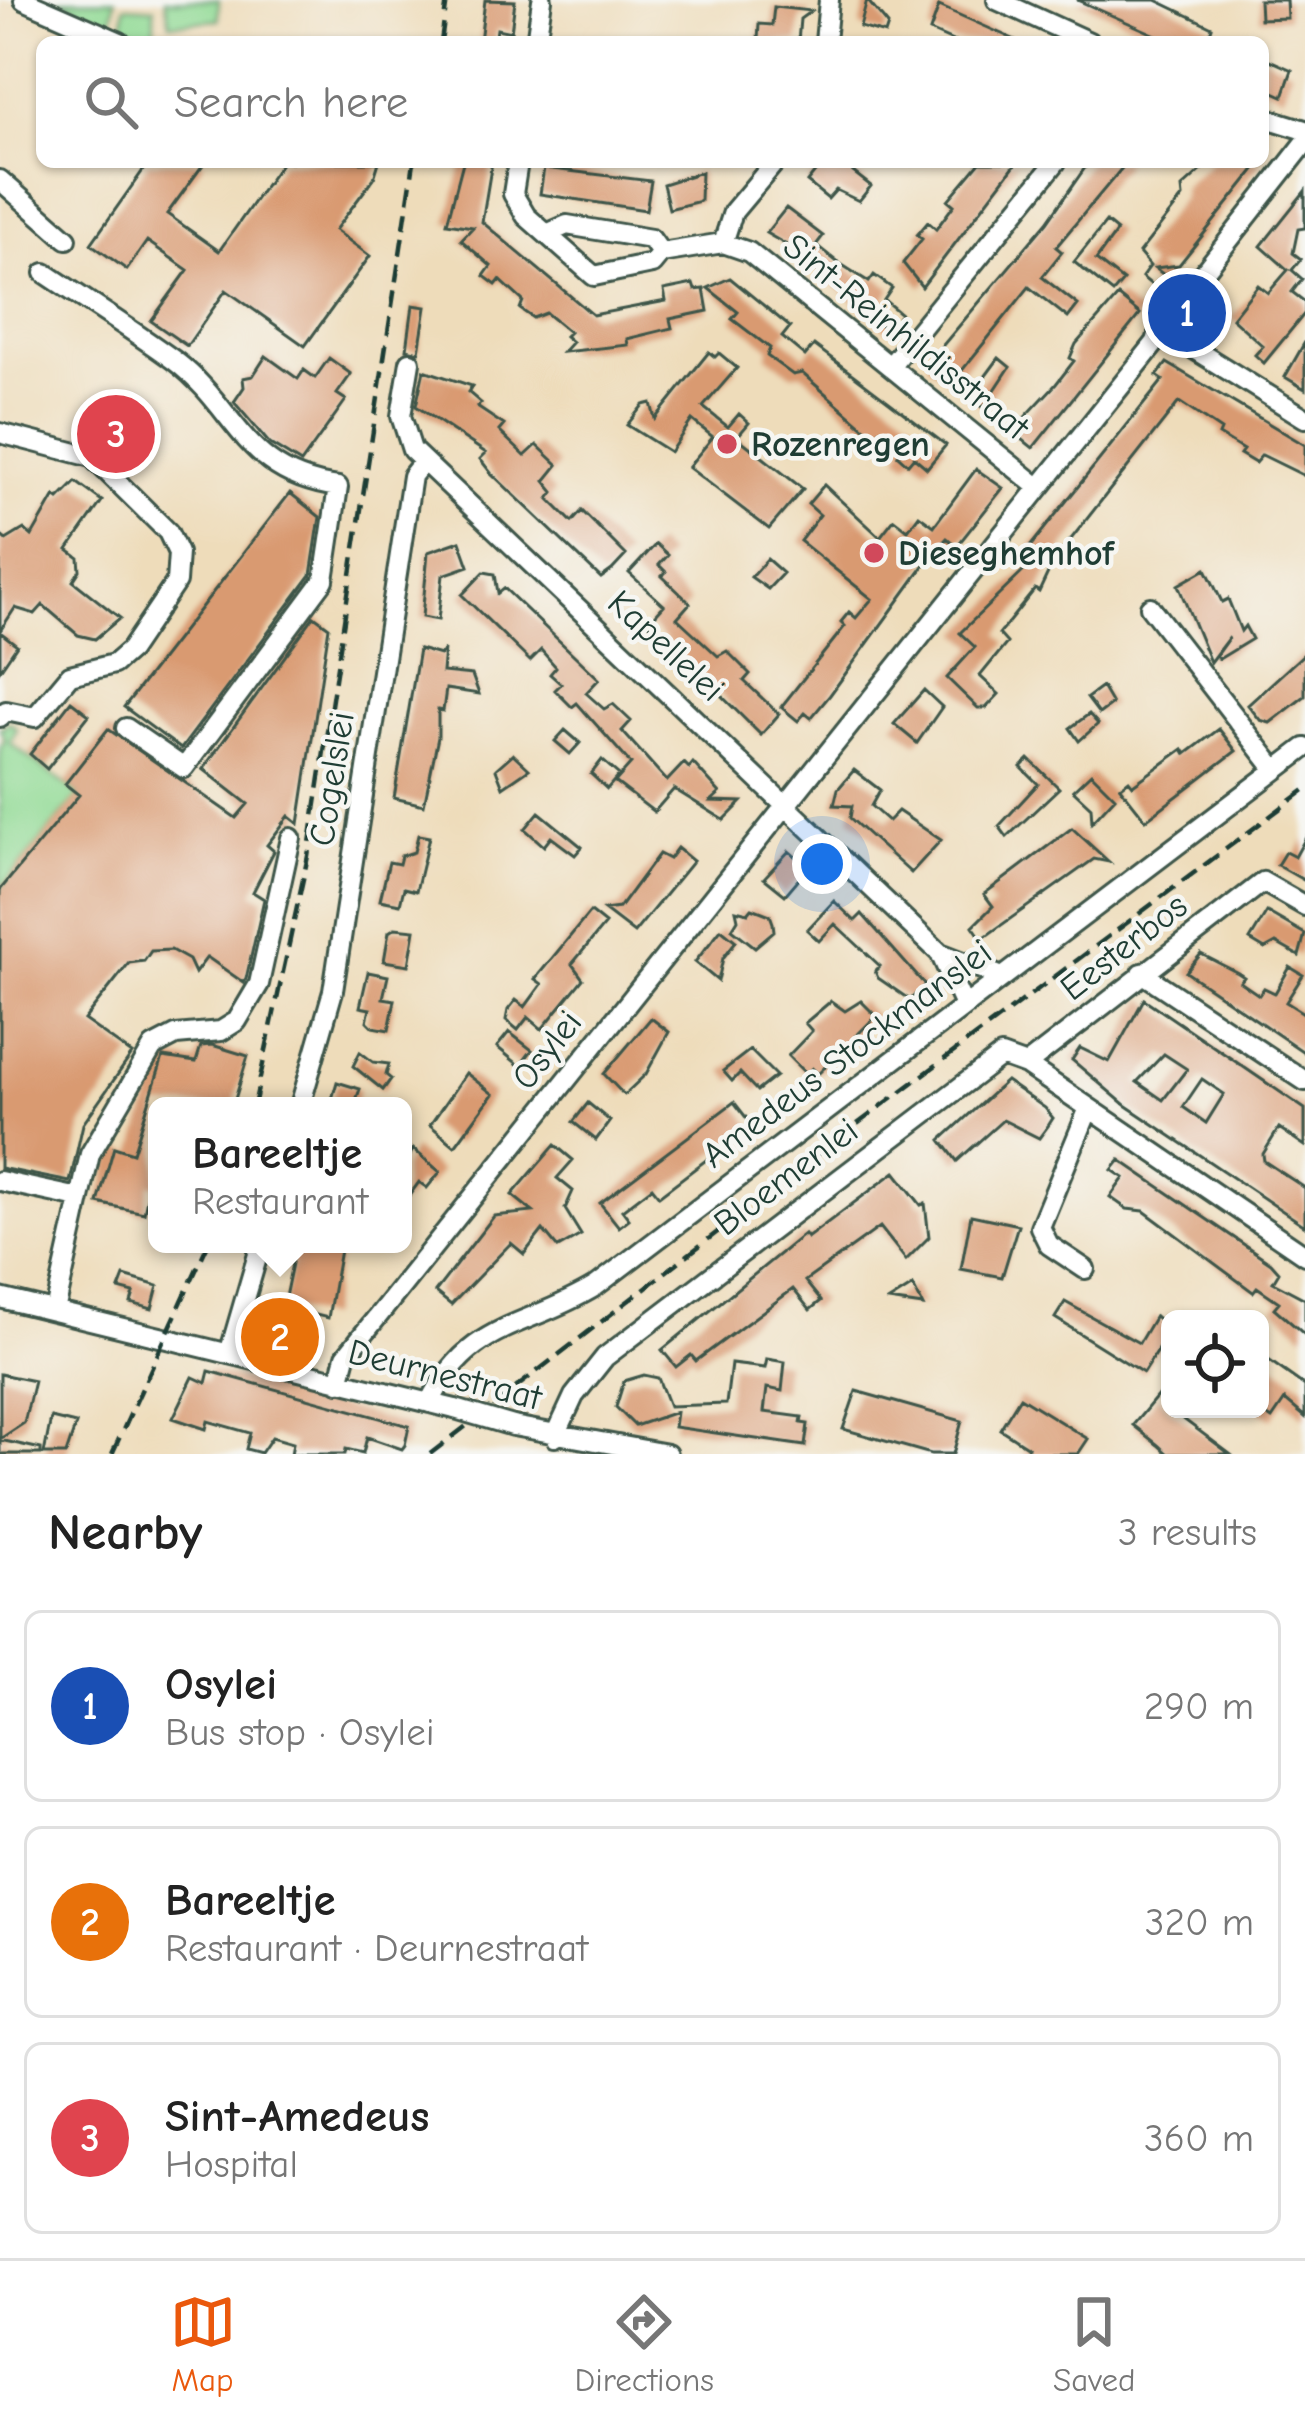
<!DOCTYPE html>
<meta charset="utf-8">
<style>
:root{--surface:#fff;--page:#f6f6f6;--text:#222;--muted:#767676;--line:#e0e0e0;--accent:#ea580c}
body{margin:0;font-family:"Comic Neue",sans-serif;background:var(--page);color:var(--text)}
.controls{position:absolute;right:36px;bottom:36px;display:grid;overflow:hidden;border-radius:18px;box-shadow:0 3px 9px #0004}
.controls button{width:108px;height:108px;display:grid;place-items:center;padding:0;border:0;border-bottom:3px solid var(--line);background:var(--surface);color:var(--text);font:60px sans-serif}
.you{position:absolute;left:822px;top:864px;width:42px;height:42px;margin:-30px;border:9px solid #fff;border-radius:50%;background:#1a73e8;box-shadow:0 0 0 18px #1a73e833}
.badge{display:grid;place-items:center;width:78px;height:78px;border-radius:50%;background:var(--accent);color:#fff;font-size:39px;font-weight:700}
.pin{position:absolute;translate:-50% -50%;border:6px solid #fff;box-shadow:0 3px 12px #0006}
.popup{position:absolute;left:148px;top:1097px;width:264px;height:156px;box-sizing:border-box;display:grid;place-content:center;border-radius:18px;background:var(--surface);filter:drop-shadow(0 3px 9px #0005);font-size:39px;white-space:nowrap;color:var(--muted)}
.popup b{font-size:45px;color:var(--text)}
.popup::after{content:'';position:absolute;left:50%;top:100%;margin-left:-24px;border:24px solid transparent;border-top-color:var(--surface)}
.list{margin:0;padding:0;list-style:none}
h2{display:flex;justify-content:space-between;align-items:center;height:156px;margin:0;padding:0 48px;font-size:51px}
h2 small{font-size:39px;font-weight:400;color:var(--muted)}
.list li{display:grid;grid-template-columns:78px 1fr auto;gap:36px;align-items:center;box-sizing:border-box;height:192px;margin:0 24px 24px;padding:0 24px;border:3px solid var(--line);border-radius:18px}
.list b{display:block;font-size:45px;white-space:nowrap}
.list p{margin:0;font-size:39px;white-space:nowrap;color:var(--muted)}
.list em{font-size:39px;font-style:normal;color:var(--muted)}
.icon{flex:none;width:66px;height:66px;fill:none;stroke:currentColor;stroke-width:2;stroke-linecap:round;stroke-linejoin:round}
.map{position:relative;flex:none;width:1305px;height:1454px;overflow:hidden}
.search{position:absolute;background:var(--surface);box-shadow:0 3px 9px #0004;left:36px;right:36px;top:36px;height:132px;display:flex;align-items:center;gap:30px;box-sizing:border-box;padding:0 42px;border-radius:18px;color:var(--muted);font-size:45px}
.sheet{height:804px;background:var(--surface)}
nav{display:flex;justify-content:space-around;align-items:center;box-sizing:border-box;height:168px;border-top:3px solid var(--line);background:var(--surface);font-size:33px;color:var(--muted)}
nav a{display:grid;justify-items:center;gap:6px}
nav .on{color:var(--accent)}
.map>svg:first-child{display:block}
</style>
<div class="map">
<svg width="1305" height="1454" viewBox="0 0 1305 1454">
<rect width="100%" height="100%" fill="#f6f6f2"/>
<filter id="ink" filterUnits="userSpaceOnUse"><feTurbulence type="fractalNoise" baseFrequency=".00833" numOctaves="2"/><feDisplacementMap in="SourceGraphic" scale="24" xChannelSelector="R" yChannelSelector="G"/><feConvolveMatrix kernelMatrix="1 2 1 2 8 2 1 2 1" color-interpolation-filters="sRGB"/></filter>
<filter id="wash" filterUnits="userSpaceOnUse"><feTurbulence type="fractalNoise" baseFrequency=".004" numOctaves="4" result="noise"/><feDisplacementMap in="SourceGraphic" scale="48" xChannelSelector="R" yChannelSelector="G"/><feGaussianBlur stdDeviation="2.7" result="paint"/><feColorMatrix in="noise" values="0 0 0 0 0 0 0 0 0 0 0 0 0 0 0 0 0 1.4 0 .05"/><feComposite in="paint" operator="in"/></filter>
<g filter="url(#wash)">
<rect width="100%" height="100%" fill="#eedcba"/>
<path fill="#91da94" stroke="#588c64" stroke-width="3" d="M58 0H115L111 23Z
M165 0H219L218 20 170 24Z
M124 6 154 8V40L123 27Z
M10 722 17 729 10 743 79 795 0 890V747L5 741 0 728Z"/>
<g id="blocks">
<path fill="#d99a71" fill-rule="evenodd" d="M485 0 515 1 511 32 497 29 495 42H480Z
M867 0 888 25 885 34 860 27Z
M1077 0H1156L1212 27 1210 33 1229 42H1172Z
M1259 0H1286L1287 18 1260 19Z
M939 6 1020 42H955L930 31Z
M774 7 811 11 800 19 798 42 758 40 759 24 772 25Z
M1263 57 1292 70 1283 96 1263 87Z
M149 162H205L167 214 219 251 282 162H379L374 178 335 230 370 256 305 346 226 290 187 346 151 321 188 270 147 241 127 270 91 244Z
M463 162H492L482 222 593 315 666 301 664 290 693 284 695 290 704 289 708 311 670 319 672 328 627 339 628 345 563 352 572 342 565 336 569 332 546 313 533 318 520 309 523 301 500 280 496 285 484 276 491 266 461 240 473 227 447 223Z
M823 162H861L853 172 871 186 859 201 836 190 828 199 807 182Z
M980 162H1017L922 287 903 263 922 239 917 235 928 222 936 229 954 205 948 200Z
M1089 162H1127L1056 247 1062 252 1042 277 1078 305 1068 318 1029 287 952 383 927 364 1047 222Z
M1211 162H1261L1179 265 1155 268 1168 278 1159 291 1142 277 1150 266 1139 253 1183 197 1182 188Z
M544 168 651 181 646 210 540 194Z
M701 172 700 201 669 209 663 184Z
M1305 191V228L1298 229 1293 253 1301 259 1292 270 1302 279 1292 292 1305 302V313L1264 363 1255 355 1263 346 1232 318 1258 285 1268 293 1288 270 1261 246Z
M786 208 823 236 816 245 836 261 869 282 874 275 892 288 884 300 901 314 888 331 790 247 766 233Z
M1106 222 1117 231 1096 260 1123 281 1113 293 1074 262Z
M730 278 790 327 782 337 805 356 814 345 946 445 927 468 914 457 908 464 898 455 904 447 881 429 875 437 802 373 793 375 767 356 770 348 732 319 738 312 708 288Z
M1118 296 1140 314 1033 448 1012 431 1056 384 1074 361 1070 358 1076 344Z
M413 305 426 307 419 352 407 349Z
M1305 342V389L1285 377Z
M709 352 715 357 719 353 737 368 703 407 728 427 739 414 749 423 737 437 803 489 769 529 688 467 713 437 692 420 670 452 627 425 643 405 651 403 655 419Z
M266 356 298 379 304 370 315 378 329 358 351 374 337 394 346 400 301 463 270 444 234 402 244 387 243 378 253 376Z
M999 358 1010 367 983 408 970 397Z
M1167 363 1305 445V476L1262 455 1255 463 1240 454 1243 450 1219 435 1221 430 1179 402 1053 562 1039 592 1035 589 999 634 1007 643 980 676 999 694 986 708H978L947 678 975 647 960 633 1030 565 1021 558 1163 380 1157 376Z
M424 370 472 386 468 392 481 403 477 407 504 425 499 431 525 456 537 445 558 465 545 481 554 492 549 499 572 522 582 511 626 555 612 570 601 578 491 473 480 459 486 453 416 406Z
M976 469 1003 488 957 546 947 538 934 552 830 695 811 718 805 713 798 721 781 707 845 626 841 622 849 612 856 618 872 599 800 541 820 515 808 504 824 485 880 537 894 519 908 530 919 515 934 526Z
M76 482 102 501 68 550 79 558 80 570 73 581 120 618 95 639 78 635 43 605 35 614 15 608 0 631V535L6 540 24 529 32 536 55 496 59 499Z
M290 493 320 517 311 575 181 749 124 707Z
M460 541 469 566 443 575 438 620 422 617 428 552Z
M656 544 668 555 659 565 666 572 662 576 690 603 677 618 718 656 727 651 750 674 744 681 779 714 761 735 648 623 664 605 629 573Z
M767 559 783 573 768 589 751 577Z
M1206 569 1222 602 1228 599 1241 631 1245 626 1252 639 1219 659 1216 655 1229 637 1210 662 1178 585Z
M484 572 495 574 498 593 504 588 599 679 586 693 604 709 613 704 631 721 622 731 667 781 684 763 689 768 693 763 720 793 711 801 742 802 724 820 674 789 654 812 615 782 631 764 577 703 572 707 555 690 561 684 550 674 556 667 541 650 530 661 462 595Z
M314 616 329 627 299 824 289 816 267 845 274 851 253 892 264 899 246 979 244 983 207 957 195 973 189 960 171 950 151 951 144 961 129 963 84 1020 132 1054 83 1124 70 1182 0 1168V890L79 795 65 784 108 729 236 818 248 804 203 769Z
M0 632 17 645 0 670Z
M419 649 440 655 444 649 442 672 472 675 479 694 446 689 443 711 438 710V737L424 805 394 798Z
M1305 653V696L1270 723 1260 720 1248 705Z
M1102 687 1112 704 1099 714 1087 698Z
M924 690 942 707 917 743 894 724Z
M71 701 89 715 47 769 30 754Z
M1089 714 1098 724 1079 741 1070 728Z
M1219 729 1236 751 1146 820 1120 787 1129 780 1133 785 1183 749 1186 754Z
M565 730 580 743 570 754 555 741Z
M513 754 529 769 503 787 496 769Z
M1029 759 1059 788 1007 837 999 826 1038 784 1021 767Z
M602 760 619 775 607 789 591 774Z
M854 770 880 790 871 806 888 821 898 811 941 840 911 873 850 818 852 806 834 805 838 789Z
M1091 773 1115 797 1092 822 1091 807 1073 790Z
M539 812 582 847 575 855 551 837 544 846 525 829Z
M1072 828 1109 862 1094 859 982 939 973 926 993 906 984 894Z
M418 835 429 837 416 891 404 888 400 904 380 900 389 862 399 864 401 856 414 852Z
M1305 839V881L1277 865 1285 852 1295 857Z
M677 848 693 861 634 933 604 910 619 908 659 854 669 859Z
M789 851 808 868 785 895 764 878Z
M834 901 855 921 862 914 925 985 910 1000 878 978 875 971 880 966 835 924 819 941 807 930Z
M752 908 770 915 773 923 774 931 755 947 732 929 738 919 736 910 748 913Z
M590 912 605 924 572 964 583 979 542 1029 528 1017 518 1030 506 1020 508 1010 516 1000 525 1007 542 984 535 979Z
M1267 912 1305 934 1299 956 1276 943 1265 949 1250 940Z
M395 928 415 930 409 965 384 961 389 932Z
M721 929 736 941 723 958 718 981 695 962Z
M1201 954 1238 973 1244 977 1240 982 1259 995 1264 988 1275 993 1290 967 1303 975 1286 1002 1305 1014V1053L1186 972Z
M368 972 388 976 383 998 395 1000 389 1030 373 1027 367 1021 370 1009 360 1007Z
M1144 999 1305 1109V1146L1279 1128 1263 1154 1264 1161 1305 1188V1226L1125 1105 1072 1060 1080 1048 1109 1062ZM1164 1054 1187 1069 1163 1100 1137 1082ZM1202 1079 1224 1094 1206 1123 1183 1107Z
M831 1001 845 1011 861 1001 876 1016 818 1074 812 1068 806 1074 788 1056 812 1031 805 1023Z
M651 1018 669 1032 646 1074 624 1095 604 1074Z
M509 1032 532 1050 520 1066 497 1047Z
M212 1045 248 1056 233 1106H157V1186L150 1184 144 1213 98 1203 114 1147 133 1153 163 1057 196 1062 201 1046Z
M750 1050 776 1076 757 1091 740 1073 732 1081 723 1071Z
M360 1052 373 1062 389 1064 386 1075 391 1079 383 1090 353 1066Z
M466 1073 493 1094 455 1146 430 1125Z
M1006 1081 1045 1108 1053 1118 1048 1126 1039 1138 1003 1120 957 1161 941 1140Z
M337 1082 360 1089 354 1106H330Z
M734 1102 752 1125 659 1196 652 1187 622 1210 629 1219 619 1227 600 1203Z
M588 1103 610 1121 596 1140 573 1122Z
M555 1145 573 1160 557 1178 573 1191 565 1209 581 1235 558 1248 543 1230 524 1254 511 1243 451 1305 435 1292 494 1216 533 1212 512 1195Z
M413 1149 440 1172 427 1188 419 1182 403 1204V1169Z
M1120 1160 1271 1263 1279 1272 1273 1282 1305 1299V1335L1274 1308 1279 1302 1257 1287 1253 1292 1144 1211 1127 1209 1110 1197 1124 1178 1112 1170Z
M895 1172 921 1205 925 1203 929 1237 906 1260 880 1227 805 1281 821 1301 810 1310 793 1289 696 1361 691 1355 676 1367 662 1350 804 1234 807 1238Z
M971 1215 1018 1225 1002 1277 961 1269Z
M296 1244H341L328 1318 283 1307Z
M124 1276 158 1286 152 1309 131 1303 134 1293 119 1289Z
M913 1286 923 1306 889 1301Z
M1065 1302 1139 1343 1155 1316 1170 1330 1143 1373 1055 1318Z
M1260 1354 1305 1386V1417L1285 1400 1272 1419 1260 1411Z
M767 1359 785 1362 782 1391 767 1388 764 1412 802 1417 801 1423 808 1424 805 1446 674 1427 676 1412 635 1426 616 1407 624 1381 644 1375 658 1378 669 1406 726 1404 731 1364 765 1368Z
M209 1371 409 1426 405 1445 402 1449 367 1437 363 1453 346 1449 345 1454H291L293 1443 272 1437 261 1453 246 1449 250 1433 208 1421 206 1429 173 1418 193 1377 206 1383Z
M0 1374 34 1381 24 1423 0 1439Z
M856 1391 962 1421 953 1454H931L843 1429Z
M1158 1395 1170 1409 1230 1454H1168L1158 1445 1133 1425Z
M1020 1397 1088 1439 1078 1454H1023L1028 1447 1000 1429Z
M51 1418 76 1424 66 1454H44Z
M0 1440 41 1449V1454H0Z"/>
</g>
</g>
<g filter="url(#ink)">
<use href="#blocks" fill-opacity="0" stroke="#3e5548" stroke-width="3"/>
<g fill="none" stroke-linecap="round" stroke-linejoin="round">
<defs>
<path id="minor" d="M24 0 120 42
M997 0 1089 42
M536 42 542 0
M825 42 829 0
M1263 117 1305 130
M518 162 513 194 526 216 594 276 652 264 661 253 723 243 749 252 1036 485
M0 180 67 239
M551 232 567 225 651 239 661 253
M723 243 733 212 775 162
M45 273C88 302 133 330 175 361 239 410 243 474 338 487L324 580 184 768 126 728
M1160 328 1305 418
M410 362 401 416 412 450 940 953 964 1006
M891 365 1056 162
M0 433 92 457 168 532 178 553 176 582 130 650 114 664 70 675 35 717 6 711 0 717
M1150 607 1276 770
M940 953 1002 977
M1142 973 1305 1081
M1026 1065 1263 882 1305 906
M300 1106 333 991 412 476 423 462
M0 1181 79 1198
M1085 1269 1049 1245 1040 1227 1089 1108
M0 1298 455 1409
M55 1311 90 1154 153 1047 176 1035 221 1031 237 1021 259 984 291 838
M229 1354 261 1244
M339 1382 346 1356 1156 342 1160 328 1305 143
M430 1403C469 1321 526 1329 596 1286L1305 748
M513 1426 667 1454
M555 1437 574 1396 605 1357 1001 1056 1026 1065 1305 1255"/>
</defs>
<use href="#minor" stroke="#3e5548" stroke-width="24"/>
<use href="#minor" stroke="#fff" stroke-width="18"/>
<path stroke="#1f3d34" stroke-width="4.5" stroke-dasharray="18 9" stroke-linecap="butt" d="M441 42 447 0
M254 1106 308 856 414 162
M112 1454 208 1244
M430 1454 852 1128 1305 790"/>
<defs>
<path id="minor-bridge" d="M455 1409 513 1426"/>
</defs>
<use href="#minor-bridge" stroke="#3e5548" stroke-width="24" stroke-linecap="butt"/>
<use href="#minor-bridge" stroke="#fff" stroke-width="18"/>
</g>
</g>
<g fill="#d1495b" stroke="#f6f6f2" stroke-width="4.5">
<circle cx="727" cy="444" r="12"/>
<circle cx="874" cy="553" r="12"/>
</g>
<g text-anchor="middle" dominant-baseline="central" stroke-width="9" stroke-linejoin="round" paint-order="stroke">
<g font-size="36" fill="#1f3d34" stroke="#f6f6f2">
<text transform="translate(906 337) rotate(39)">Sint-Reinhildisstraat</text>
<text transform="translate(666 646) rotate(43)">Kapellelei</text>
<text transform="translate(332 779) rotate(-81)">Cogelslei</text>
<text transform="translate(1124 947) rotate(-38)">Eesterbos</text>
<text transform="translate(547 1050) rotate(-52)">Osylei</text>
<text transform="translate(847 1054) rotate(-37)">Amedeus Stockmanslei</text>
<text transform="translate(786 1177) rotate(-37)">Bloemenlei</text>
<text transform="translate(445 1375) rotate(14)">Deurnestraat</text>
</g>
<g font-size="36" font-weight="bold" fill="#1f3d34" stroke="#f6f6f2" text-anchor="start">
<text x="751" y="444">Rozenregen</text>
<text x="898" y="553">Dieseghemhof</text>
</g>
</g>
</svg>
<div class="controls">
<button><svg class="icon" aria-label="locate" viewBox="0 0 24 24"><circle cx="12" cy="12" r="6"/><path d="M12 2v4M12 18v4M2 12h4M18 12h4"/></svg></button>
</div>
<div class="you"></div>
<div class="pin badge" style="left:1187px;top:313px;background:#1a4fb4">1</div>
<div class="pin badge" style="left:280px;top:1337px;background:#e8710a">2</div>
<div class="popup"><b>Bareeltje</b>Restaurant</div>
<div class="pin badge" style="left:116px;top:434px;background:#e0444e">3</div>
<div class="search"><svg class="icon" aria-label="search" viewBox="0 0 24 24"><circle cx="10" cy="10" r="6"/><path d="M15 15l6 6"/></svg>Search here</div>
</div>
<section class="sheet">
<h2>Nearby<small>3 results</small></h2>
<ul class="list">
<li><span class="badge" style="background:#1a4fb4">1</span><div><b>Osylei</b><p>Bus stop · Osylei</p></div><em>290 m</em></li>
<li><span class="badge" style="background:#e8710a">2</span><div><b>Bareeltje</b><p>Restaurant · Deurnestraat</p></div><em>320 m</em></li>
<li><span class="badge" style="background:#e0444e">3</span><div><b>Sint-Amedeus</b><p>Hospital</p></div><em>360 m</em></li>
</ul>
</section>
<nav>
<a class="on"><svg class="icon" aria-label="map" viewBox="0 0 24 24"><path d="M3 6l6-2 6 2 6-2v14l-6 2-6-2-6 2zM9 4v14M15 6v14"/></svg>Map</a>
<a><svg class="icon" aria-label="directions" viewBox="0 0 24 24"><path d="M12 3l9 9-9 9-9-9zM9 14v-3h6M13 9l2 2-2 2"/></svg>Directions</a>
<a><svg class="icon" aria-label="saved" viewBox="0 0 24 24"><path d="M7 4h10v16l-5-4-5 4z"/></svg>Saved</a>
</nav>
